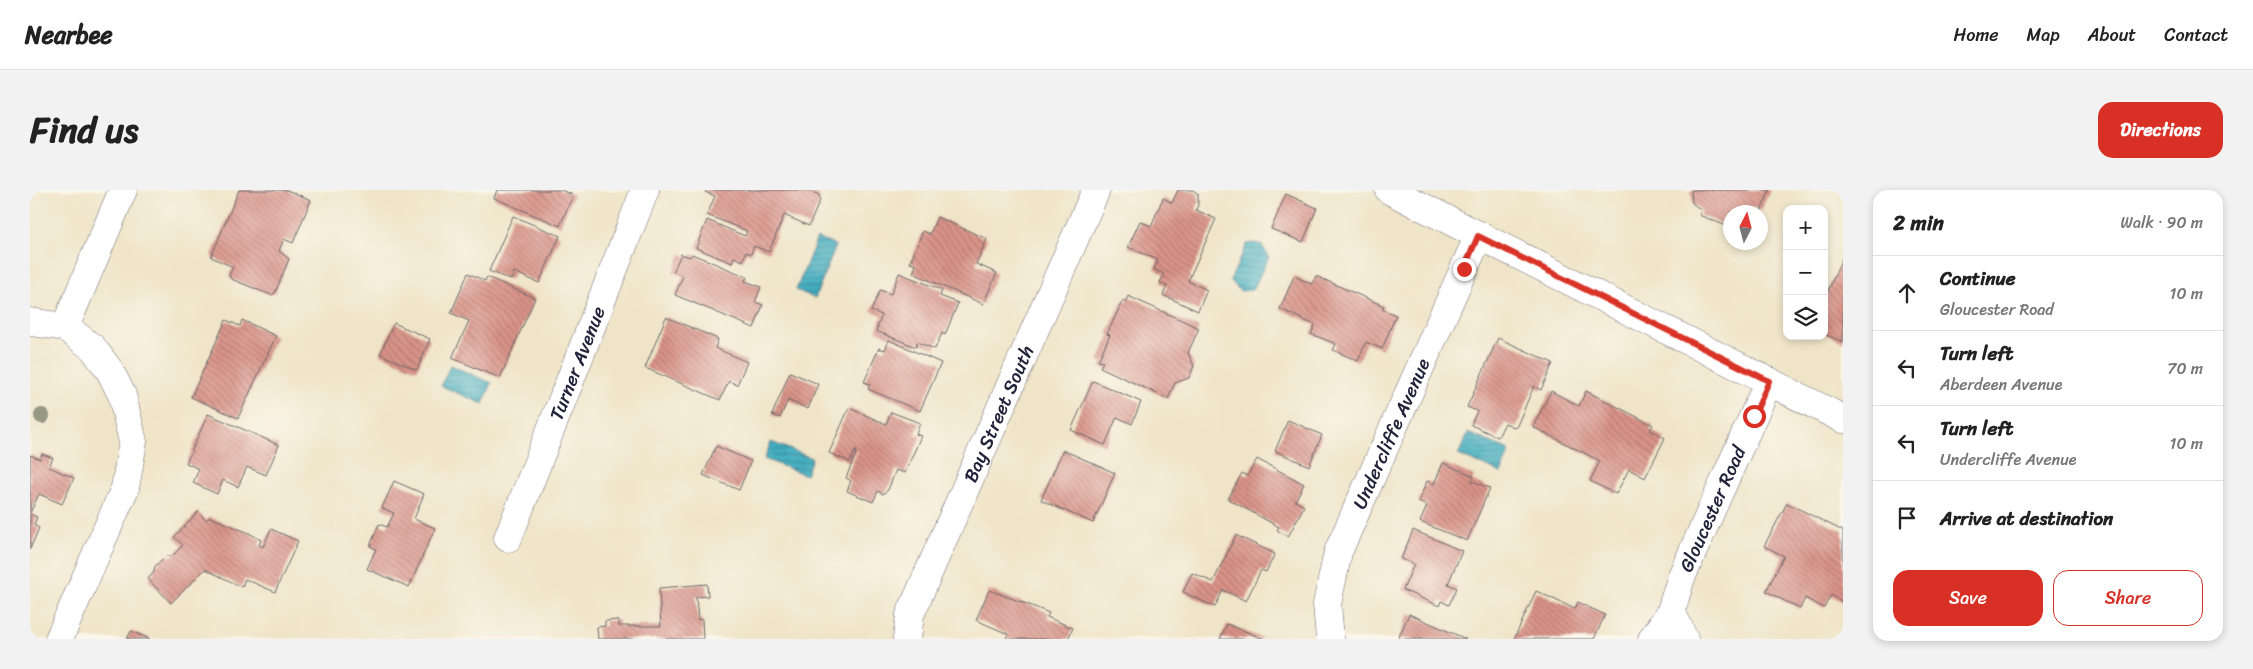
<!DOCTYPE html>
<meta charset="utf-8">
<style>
:root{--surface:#fff;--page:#f2f2f2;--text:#222;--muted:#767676;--line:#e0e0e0;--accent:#d93025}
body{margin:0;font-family:Sriracha,sans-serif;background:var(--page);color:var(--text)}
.controls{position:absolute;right:15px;top:15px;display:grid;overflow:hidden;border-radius:10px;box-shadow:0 2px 8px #0003}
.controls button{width:45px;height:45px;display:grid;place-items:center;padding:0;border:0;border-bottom:1px solid var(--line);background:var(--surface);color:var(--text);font:25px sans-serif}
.compass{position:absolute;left:1693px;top:15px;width:45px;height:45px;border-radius:50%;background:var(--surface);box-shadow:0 2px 8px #0003;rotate:6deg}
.stop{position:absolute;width:15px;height:15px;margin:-11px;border:4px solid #d93025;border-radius:50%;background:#fff}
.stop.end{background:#d93025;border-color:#fff;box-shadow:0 1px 5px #0008}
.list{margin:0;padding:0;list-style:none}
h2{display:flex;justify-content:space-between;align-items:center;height:65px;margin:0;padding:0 20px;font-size:21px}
h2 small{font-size:16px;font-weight:400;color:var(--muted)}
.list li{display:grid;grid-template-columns:32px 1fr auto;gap:15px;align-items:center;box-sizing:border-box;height:75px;padding:0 20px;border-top:1px solid var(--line)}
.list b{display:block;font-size:19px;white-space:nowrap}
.list p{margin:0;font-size:16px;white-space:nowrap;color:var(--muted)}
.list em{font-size:16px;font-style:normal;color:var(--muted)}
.actions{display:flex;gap:10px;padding:15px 20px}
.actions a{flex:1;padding:11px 0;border:1px solid var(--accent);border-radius:15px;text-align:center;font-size:18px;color:var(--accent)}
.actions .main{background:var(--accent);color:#fff}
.icon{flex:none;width:28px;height:28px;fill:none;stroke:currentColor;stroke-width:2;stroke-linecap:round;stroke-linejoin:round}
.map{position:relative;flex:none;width:1813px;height:449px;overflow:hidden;border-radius:15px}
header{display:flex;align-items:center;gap:30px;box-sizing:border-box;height:70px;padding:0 25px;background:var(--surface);border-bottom:1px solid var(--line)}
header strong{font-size:24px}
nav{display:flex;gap:28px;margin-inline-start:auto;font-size:18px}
.intro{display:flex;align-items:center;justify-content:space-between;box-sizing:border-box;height:120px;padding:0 30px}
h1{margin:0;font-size:35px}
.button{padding:12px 22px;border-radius:15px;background:var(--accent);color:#fff;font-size:18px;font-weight:700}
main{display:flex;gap:30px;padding:0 30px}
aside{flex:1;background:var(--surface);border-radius:15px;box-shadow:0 2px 8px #0003}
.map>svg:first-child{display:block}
</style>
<header>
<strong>Nearbee</strong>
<nav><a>Home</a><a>Map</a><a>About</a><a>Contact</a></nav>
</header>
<div class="intro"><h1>Find us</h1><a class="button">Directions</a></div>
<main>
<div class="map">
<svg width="1813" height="449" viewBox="0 0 1813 449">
<defs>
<pattern id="water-rules" width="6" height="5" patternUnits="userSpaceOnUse" patternTransform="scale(1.25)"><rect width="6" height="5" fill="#41adbf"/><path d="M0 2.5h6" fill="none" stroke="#368c9c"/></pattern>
<pattern id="building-back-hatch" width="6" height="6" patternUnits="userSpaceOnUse" patternTransform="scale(1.25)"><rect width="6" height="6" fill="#da9388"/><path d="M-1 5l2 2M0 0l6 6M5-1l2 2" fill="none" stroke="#b07870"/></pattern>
</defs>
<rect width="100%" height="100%" fill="#fbf7ec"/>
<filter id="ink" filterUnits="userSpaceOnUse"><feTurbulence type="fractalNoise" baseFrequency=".02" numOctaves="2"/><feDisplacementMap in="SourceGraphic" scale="10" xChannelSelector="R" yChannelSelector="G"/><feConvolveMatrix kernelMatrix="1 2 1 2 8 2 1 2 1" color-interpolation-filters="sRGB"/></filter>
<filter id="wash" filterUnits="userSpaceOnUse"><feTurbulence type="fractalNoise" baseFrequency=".0096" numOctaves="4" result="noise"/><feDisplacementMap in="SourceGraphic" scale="20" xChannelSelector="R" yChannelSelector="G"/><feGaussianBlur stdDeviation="1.12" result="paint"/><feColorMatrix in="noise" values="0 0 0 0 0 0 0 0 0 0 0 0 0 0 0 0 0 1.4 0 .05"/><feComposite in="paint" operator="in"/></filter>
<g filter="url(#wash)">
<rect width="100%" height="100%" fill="#efe4c7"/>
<path fill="url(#water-rules)" stroke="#32687d" d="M787 48 806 56 785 108 766 100Z
M1224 53 1232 55 1239 67 1223 100 1210 101 1200 90 1217 54Z
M420 175 462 193 453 214 411 196Z
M1438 243 1480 260 1471 283 1428 265Z
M741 252 782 268 776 285 734 269Z"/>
<g id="blocks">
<path fill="url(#building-back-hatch)" d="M209 0H257L281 10 263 53 254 49 249 61 259 69 245 103 241 105 201 89 199 85 203 77 181 67Z
M467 0H531L543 5 530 36 464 8Z
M676 0H777L789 5 790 10 779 36 754 25 739 62 724 56 721 64 716 62 713 71 704 67 702 73 666 58 677 30 715 46 717 41 677 25 685 6 675 2Z
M1148 0H1163L1168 4V15L1166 20 1186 29 1158 91 1177 100 1168 121 1133 105 1137 96 1130 93 1134 84 1124 79 1128 70 1098 57 1110 31 1121 36 1133 8 1142 13Z
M1661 0H1740L1731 21 1723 17 1722 22H1700L1699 37 1669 25 1671 20 1662 13Z
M1256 4 1287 18 1273 52 1241 39Z
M483 26 530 46 509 93 484 82 481 90 459 81Z
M907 27 957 49 946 74 967 83 953 114 883 83 886 75 880 73 893 41 900 44Z
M651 64 660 67 662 64 717 87 715 91 731 97 725 112 733 115 724 138 645 105 653 86 643 82Z
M1813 66V152L1794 144V99L1798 101Z
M438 83 455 91 457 87 505 108 470 188 422 168 439 131 421 123Z
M869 83 912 100 910 106 928 113 915 145 912 143 905 159 887 152 886 157 846 141 852 125 841 121 850 100 861 104Z
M1264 86 1282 94 1286 86 1354 116 1352 119 1366 125 1352 159 1336 152 1328 171 1303 160 1306 154 1281 144 1285 135 1250 119Z
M1098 106 1169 138 1158 163 1164 176 1159 188 1145 193 1138 209 1070 177 1073 172 1068 171 1080 145 1077 144 1093 110 1095 112Z
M636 127 688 149 685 158 717 172 707 195 699 191 690 210 615 178Z
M196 130 210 136 212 130 246 146 208 228 161 207Z
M364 133 400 149 387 180 350 164Z
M1468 148 1523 173 1511 200 1504 196 1486 238 1475 233 1468 247 1441 235 1447 221 1437 217Z
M859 150 911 173 890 221 838 199 840 194 834 192 849 158 855 160Z
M760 182 788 194 778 219 758 210 750 228 742 225Z
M1063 191 1111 212 1102 234 1087 227 1075 255 1041 240Z
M1521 201 1549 216 1556 201 1623 235 1620 240 1635 248 1615 288 1599 279 1586 304 1560 291 1570 271 1503 237Z
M819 218 856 234 861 222 890 233 886 244 891 246 875 283 866 280 858 300 853 304 848 301 843 312 817 301 821 291 816 288 827 261H825L820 272 799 263Z
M178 224 249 255 236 285 217 277 208 297 193 290 187 304 163 293 169 279 156 273Z
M1258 230 1292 245 1279 276 1245 261Z
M686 256 721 271 709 300 673 285Z
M1033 260 1085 283 1063 333 1011 310Z
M12 264 23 268 19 277 44 288 32 314 9 304 0 323V265L10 269Z
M1227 269 1274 294 1265 311 1274 316 1258 347 1247 340 1249 337 1198 309 1212 283 1217 286Z
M1413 273 1444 286 1442 291 1460 298 1437 351 1390 332 1397 316 1388 312 1397 291 1404 294Z
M364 291 394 304 384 329 405 338 379 397 337 379 346 359 340 356 349 334 357 337 364 323 352 318Z
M1757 313 1813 341V412L1801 405 1794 418 1775 408 1770 419 1736 401 1754 366 1734 356Z
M168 322 176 330 180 327 219 343 231 350 229 355 233 357 241 339 268 351 245 402 215 389 212 397 175 379 141 413 118 389 124 382 125 376 136 366H142L153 355 144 347Z
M0 324 7 327 4 335 9 338 0 359Z
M1383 340 1432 361 1418 394 1427 398 1419 415 1411 411 1409 416 1373 400 1384 374 1371 369Z
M1206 345 1245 364 1236 382 1231 380 1216 411 1193 400 1185 417 1153 402 1162 383 1183 392Z
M677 394 678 406 666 407 668 430 672 429 673 449H568L567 437 575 436V431L589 430V436H631L629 398Z
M959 400 1002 416 1019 423 1017 427 1043 438 1038 449H976L978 444 946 430Z
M1506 401 1545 419 1548 412 1575 425 1564 449H1484Z
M1379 424 1436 449H1368Z
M1197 434 1234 449H1190Z
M101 441 120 449H97Z"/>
</g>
</g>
<g filter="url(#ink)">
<use href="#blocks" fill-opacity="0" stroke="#6a666c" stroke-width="1"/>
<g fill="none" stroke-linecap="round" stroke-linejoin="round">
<defs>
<g id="minor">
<path d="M1359 0 1813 229"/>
<path d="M0 132 35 137 63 158 80 181 92 205 103 252 95 298 29 449"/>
<path d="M35 137 93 0"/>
<path id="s1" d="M478 348 615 0"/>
<path d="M1641 421 1654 449"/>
<path id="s2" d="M877 449 880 425 1066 0"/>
<path id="s3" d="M1300 449 1297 414 1308 362 1449 45"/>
<path id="s4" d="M1622 449 1641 421 1651 388 1739 191"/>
</g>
</defs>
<use href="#minor" stroke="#6a666c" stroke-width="29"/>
<use href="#minor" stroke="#fff" stroke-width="28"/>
</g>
<circle fill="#969883" cx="12" cy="226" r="8"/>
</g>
<g fill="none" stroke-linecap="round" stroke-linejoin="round" filter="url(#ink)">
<path stroke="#d93025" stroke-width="6" d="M1434 79 1448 46 1739 191 1724 226"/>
</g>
<g text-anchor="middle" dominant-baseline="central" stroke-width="4.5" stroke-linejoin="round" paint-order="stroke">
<g font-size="19" fill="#22223b" stroke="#fbf7ec">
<text stroke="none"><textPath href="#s1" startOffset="188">Turner Avenue</textPath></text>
<text stroke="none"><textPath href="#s2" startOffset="244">Bay Street South</textPath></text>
<text stroke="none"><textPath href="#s3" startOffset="218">Undercliffe Avenue</textPath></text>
<text stroke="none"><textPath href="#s4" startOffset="144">Gloucester Road</textPath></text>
</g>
</g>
</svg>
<div class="controls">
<button>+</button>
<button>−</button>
<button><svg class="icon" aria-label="layers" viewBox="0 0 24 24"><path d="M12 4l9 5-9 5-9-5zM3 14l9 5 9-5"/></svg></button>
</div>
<svg class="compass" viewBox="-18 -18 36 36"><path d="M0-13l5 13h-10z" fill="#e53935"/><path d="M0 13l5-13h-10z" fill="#767676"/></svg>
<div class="stop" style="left:1724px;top:226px"></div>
<div class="stop end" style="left:1434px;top:79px"></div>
</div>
<aside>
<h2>2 min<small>Walk · 90 m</small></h2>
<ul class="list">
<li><svg class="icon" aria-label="ahead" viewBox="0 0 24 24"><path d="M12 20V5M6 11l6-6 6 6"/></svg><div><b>Continue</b><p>Gloucester Road</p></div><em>10 m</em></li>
<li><svg class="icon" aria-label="left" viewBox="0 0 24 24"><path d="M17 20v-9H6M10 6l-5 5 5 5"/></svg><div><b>Turn left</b><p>Aberdeen Avenue</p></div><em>70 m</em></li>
<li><svg class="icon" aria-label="left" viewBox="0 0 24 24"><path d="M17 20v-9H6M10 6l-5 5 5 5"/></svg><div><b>Turn left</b><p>Undercliffe Avenue</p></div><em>10 m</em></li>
<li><svg class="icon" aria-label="arrive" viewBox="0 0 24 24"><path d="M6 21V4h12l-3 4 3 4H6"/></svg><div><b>Arrive at destination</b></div></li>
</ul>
<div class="actions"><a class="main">Save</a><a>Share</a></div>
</aside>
</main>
